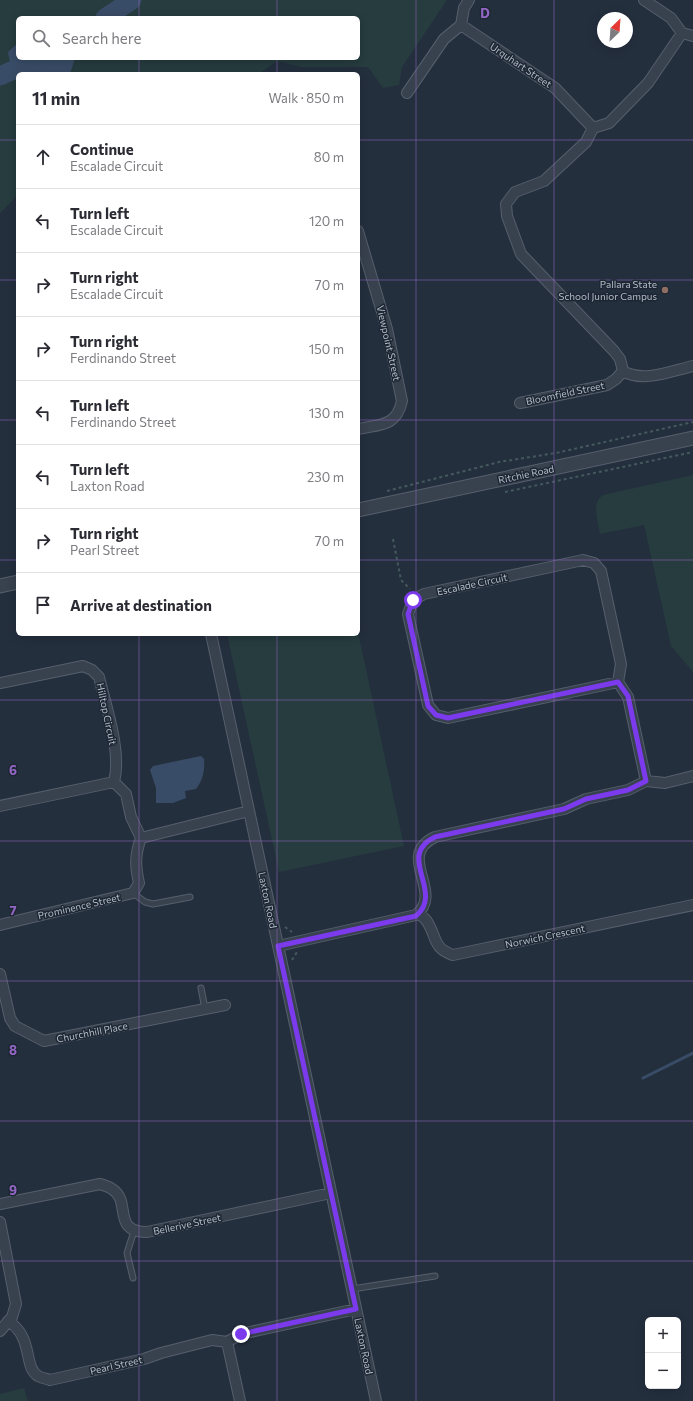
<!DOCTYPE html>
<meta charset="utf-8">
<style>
:root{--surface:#fff;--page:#f7f7f7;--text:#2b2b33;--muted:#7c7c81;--line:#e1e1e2}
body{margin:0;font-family:Commissioner,sans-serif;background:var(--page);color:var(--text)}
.controls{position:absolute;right:12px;bottom:12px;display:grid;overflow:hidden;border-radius:6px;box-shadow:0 2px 10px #0003}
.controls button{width:36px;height:36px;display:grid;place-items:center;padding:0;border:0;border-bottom:1px solid var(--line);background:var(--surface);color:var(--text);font:20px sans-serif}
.compass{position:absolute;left:597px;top:12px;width:36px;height:36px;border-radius:50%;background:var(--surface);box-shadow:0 2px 10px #0003;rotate:25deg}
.stop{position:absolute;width:12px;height:12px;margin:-9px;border:3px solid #7c3aed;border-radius:50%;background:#fff}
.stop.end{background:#7c3aed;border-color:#fff;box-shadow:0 1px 4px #0008}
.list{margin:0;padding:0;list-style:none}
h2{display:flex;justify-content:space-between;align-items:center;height:52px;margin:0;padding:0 16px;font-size:17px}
h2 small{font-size:13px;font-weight:400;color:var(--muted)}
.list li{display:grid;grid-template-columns:26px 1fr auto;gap:12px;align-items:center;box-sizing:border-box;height:64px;padding:0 16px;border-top:1px solid var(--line)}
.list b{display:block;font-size:15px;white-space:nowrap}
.list p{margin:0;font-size:13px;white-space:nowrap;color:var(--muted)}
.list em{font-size:13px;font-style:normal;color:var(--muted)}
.icon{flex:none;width:22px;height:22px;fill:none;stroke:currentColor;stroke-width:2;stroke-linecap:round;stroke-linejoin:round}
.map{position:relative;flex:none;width:693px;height:1401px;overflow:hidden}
.search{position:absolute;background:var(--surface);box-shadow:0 2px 10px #0003;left:16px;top:16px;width:344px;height:44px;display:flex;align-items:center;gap:10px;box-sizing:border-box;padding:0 14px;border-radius:6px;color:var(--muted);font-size:15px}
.panel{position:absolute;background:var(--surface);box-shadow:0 2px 10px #0003;left:16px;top:72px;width:344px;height:564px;border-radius:6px}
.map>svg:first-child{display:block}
</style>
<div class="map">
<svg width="693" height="1401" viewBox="0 0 693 1401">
<rect width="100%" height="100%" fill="#242f3e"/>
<path fill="#263c3f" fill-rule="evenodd" d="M0 0H447L402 67 399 85 383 88 368 67H301L277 61 259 74H18V195L0 213ZM18 18H358V58H18Z
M693 475V672L671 646 644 525 600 534C598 521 591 502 603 495Z
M358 632 404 846 279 872 227 634H358Z
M24 1388 28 1401H0V1394Z"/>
<path fill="#394c67" d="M18 43V58H75L70 74H20L10 63 8 52Z
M201 756 204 759C205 770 203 780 196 789L185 791 186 798 173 803H156V788L150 770 153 766Z"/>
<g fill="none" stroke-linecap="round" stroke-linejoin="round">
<path stroke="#394c67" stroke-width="3" d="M643 1078 693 1053"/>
<path stroke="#394c67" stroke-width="19" d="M105 18 132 0
M0 76 41 58"/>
<defs>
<path id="service" d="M133 893 145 902 153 904 190 897
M201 988 205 1009
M133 1278 127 1253 134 1231
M352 1289 435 1276"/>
<path id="minor" d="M644 0 671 18 682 33 693 36
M461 25 555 88 593 128
M407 93 444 39 461 25 464 8 469 0
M358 231 387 329 402 401C396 427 381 424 358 429
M623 371C643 383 671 371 693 366
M520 403 607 385 616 379 623 371 620 359 614 351 521 254 507 216 506 204 515 192 544 181 586 142 593 128 609 123 648 83 682 33
M211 634 376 1401
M618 682 448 718 436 715 428 705 408 614 413 600 424 594 583 560 594 563 601 571 621 664 618 682 628 697 646 781
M0 683 83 666 92 670 99 677C106 707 122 752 114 782
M114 782 126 794 131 817 141 838
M0 806 114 782
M419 913C422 916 426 919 428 923 437 938 433 948 453 955L693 905
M0 925 133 893 139 883C135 866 135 854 141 838L249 811
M278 946 416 915C445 892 395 856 435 837L564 809 586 799 628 790 646 781 665 783 693 776
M0 974 10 1018 15 1026 44 1041 225 1005
M0 1204 100 1184C103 1185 108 1186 112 1189 132 1201 111 1232 147 1232L331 1193
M0 1222 16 1304 12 1317 0 1331
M8 1321C34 1337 23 1367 38 1376 42 1378 47 1379 50 1380L144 1359 161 1353 212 1340 227 1342 241 1334 356 1309
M227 1342 240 1401"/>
<path id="tertiary" d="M358 510 693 438
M0 586 18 582"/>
</defs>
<use href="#service" stroke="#565f6c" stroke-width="7"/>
<use href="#minor" stroke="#565f6c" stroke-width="12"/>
<use href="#tertiary" stroke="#565f6c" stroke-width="15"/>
<path stroke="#44595c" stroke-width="2" stroke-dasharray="3 3" stroke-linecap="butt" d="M387 491 499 462 556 453 693 422
M505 492 693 452
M393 539 401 580 410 589
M285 927 292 932
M292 960 297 952"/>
<use href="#service" stroke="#38414e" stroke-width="5"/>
<use href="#minor" stroke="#38414e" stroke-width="10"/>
<use href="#tertiary" stroke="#38414e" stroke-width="13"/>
</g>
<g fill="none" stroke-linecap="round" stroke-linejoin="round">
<path stroke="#7c3aed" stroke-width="5" d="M241 1334 356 1309 278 946 416 916C445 892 395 856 435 837L564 809 586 799 628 790 646 781 628 696 618 682 448 718 436 715 428 706 408 614 413 600"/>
</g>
<path fill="none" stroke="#9266c3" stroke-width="1" stroke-opacity="0.55" d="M139 0V18M277 0V18M416 0V1401M554 0V1401M139 58V74M277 58V74M0 140H18M358 140H693M0 280H18M358 280H693M0 420H18M358 420H693M0 560H18M358 560H693M139 634V1401M277 634V1401M0 700H693M0 841H693M0 981H693M0 1121H693M0 1261H693"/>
<circle fill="#8d6e63" stroke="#1d2633" stroke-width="1.5" cx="665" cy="290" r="4"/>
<g text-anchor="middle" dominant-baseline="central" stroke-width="3" stroke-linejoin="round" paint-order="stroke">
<g font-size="10" fill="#b4bcc9" stroke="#1d2633">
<text transform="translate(521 65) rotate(34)">Urquhart Street</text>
<text transform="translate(389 343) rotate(77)">Viewpoint Street</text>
<text transform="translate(565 393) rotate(-12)">Bloomfield Street</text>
<text transform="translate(526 474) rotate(-12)">Ritchie Road</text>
<text transform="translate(472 584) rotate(-12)">Escalade Circuit</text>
<text transform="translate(107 714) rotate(78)">Hilltop Circuit</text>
<text transform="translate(268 900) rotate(78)">Laxton Road</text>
<text transform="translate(79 906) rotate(-13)">Prominence Street</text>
<text transform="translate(545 936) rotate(-12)">Norwich Crescent</text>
<text transform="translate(92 1032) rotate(-11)">Churchhill Place</text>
<text transform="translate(187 1224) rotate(-12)">Bellerive Street</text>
<text transform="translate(364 1346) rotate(78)">Laxton Road</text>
<text transform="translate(116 1365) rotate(-13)">Pearl Street</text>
</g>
<g font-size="10" fill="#b4bcc9" stroke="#1d2633" text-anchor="end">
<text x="657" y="284">Pallara State<tspan x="657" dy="12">School Junior Campus</tspan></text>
</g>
</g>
<g font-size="13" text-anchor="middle" font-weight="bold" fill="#9266c3" stroke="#1d2633" stroke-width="3" stroke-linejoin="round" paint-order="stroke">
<text x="485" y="18">D</text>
<text x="13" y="775">6</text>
<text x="13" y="915">7</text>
<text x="13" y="1055">8</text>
<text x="13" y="1195">9</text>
</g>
</svg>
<div class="controls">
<button>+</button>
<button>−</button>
</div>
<svg class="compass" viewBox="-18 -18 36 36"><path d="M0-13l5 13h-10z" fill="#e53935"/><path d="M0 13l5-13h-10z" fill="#7c7c81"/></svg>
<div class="stop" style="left:413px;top:600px"></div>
<div class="stop end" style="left:241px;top:1334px"></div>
<div class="search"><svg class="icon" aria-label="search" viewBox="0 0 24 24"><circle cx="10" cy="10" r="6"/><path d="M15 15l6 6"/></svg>Search here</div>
<section class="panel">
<h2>11 min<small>Walk · 850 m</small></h2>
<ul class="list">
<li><svg class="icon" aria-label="ahead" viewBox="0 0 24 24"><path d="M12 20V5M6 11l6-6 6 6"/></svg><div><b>Continue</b><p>Escalade Circuit</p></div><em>80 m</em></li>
<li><svg class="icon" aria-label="left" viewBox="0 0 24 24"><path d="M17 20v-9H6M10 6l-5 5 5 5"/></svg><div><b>Turn left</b><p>Escalade Circuit</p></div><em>120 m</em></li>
<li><svg class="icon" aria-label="right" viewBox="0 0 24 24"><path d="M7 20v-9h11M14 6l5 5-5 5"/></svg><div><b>Turn right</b><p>Escalade Circuit</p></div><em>70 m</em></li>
<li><svg class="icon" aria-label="right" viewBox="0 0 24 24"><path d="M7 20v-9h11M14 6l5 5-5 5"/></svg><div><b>Turn right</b><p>Ferdinando Street</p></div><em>150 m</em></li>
<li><svg class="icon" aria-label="left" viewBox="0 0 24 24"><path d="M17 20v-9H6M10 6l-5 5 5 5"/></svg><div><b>Turn left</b><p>Ferdinando Street</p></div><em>130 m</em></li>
<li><svg class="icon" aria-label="left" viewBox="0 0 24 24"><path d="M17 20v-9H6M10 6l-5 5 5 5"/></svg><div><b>Turn left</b><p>Laxton Road</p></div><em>230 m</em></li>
<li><svg class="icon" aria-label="right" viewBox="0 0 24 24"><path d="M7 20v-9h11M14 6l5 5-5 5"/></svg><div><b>Turn right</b><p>Pearl Street</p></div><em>70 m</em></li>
<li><svg class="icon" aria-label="arrive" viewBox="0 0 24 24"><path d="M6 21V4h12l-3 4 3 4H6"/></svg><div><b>Arrive at destination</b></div></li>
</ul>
</section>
</div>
